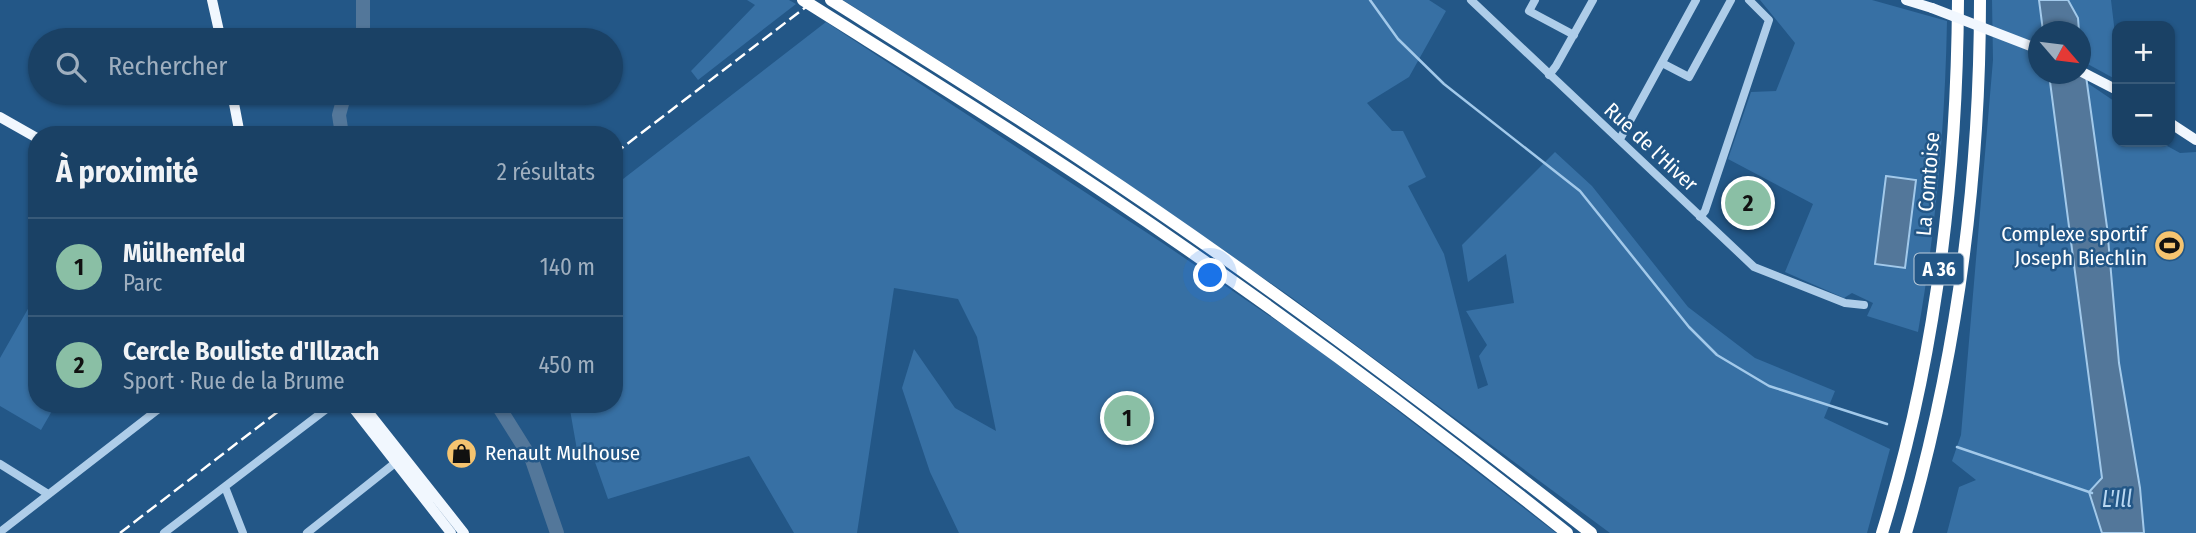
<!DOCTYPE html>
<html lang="fr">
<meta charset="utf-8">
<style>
:root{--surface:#1a4165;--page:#274c6e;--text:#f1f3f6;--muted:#9fafbf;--line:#385a79;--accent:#8abfa5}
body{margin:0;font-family:"Fira Sans Condensed",sans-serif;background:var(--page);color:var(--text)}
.controls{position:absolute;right:21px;top:21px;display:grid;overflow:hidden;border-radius:14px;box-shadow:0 2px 5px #0004}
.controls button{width:63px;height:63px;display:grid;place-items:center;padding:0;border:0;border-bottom:2px solid var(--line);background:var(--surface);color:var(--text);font:35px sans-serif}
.compass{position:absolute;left:2028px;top:21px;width:63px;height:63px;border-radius:50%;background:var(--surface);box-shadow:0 2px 5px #0004;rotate:118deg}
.you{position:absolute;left:1211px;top:276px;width:24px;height:24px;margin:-18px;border:5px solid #fff;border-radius:50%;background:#1a73e8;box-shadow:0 0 0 10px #1a73e833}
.badge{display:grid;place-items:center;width:46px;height:46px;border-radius:50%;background:var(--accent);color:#111;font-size:23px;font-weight:700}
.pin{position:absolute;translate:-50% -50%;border:4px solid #fff;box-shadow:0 2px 7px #0006}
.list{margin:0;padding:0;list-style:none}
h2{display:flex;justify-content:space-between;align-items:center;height:91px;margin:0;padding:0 28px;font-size:30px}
h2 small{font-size:23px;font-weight:400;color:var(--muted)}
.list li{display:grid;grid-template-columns:46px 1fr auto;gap:21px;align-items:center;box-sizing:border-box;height:98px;padding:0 28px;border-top:2px solid var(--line)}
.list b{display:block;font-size:26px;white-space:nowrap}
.list p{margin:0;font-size:23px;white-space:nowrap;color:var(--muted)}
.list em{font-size:23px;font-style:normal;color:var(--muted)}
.icon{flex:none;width:38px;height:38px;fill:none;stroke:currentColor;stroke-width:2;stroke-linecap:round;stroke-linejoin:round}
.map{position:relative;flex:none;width:2196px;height:533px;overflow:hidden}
.search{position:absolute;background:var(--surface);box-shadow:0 2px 5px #0004;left:28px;top:28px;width:595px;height:77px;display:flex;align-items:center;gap:18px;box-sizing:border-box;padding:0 24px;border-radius:38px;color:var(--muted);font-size:26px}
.panel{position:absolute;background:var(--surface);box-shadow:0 2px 5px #0004;left:28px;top:126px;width:595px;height:287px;border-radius:28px}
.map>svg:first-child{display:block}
</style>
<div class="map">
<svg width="2196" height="533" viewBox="0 0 2196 533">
<rect width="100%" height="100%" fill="#235787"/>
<path fill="#3770a4" d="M747 0H789L796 4 698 80 691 71 755 5Z
M843 0H1429L1446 11 1409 77 1367 103 1392 131H1403L1426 177 1408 186 1444 254 1478 389 1488 385 1479 356 1487 345 1466 311 1514 303 1506 254 1468 282 1462 245 1555 152 1592 186 1688 307 1755 358 1835 391 1824 418 1890 449 1867 533H1610L1291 297 1033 120Z
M1760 0H1872L1947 21C1945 126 1936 229 1918 332L1867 316 1873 303 1852 293 1844 298 1785 272 1813 204 1728 159 1751 92 1776 91 1795 43Z
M1992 0H2039L2043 31 2038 32V74H2049L2102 479 2089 492 2102 533H1947L1959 487 1976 480 1952 461 1961 435 1993 60Z
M2068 0H2111L2117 51V80L2084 62 2078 18Z
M826 22 1164 244 1315 347 1556 533H959L930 472 902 388 914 349 955 408 996 431 977 337 958 299 894 288 857 533H794L749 456 608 499 590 448 577 450 569 404H614V186Z
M2086 82 2117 103V142H2160L2180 153 2196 152V533H2144L2140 488 2119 363 2107 227Z
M37 293V404H56L41 430 0 406V358Z"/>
<path fill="#53779a" stroke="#a2c9ea" stroke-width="2" d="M2039 0H2068L2078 18 2079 31H2043Z
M2081 40 2107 227 2119 363 2140 488 2144 533H2102L2089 492 2102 478 2049 74H2080Z
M1886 176 1916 180 1905 268 1875 264Z"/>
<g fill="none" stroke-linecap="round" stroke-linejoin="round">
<path stroke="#a2c9ea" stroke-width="2.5" d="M1370 0 1398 39 1444 84 1580 191 1689 327 1717 355 1769 386 1887 424
M1957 447 2092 493"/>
<path stroke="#53779a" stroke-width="14" d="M363 40V0
M342 135 339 115 345 93
M497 404 532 460 557 533"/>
<path stroke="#aecde9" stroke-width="8" d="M1471 0 1754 267 1845 303 1864 305
M1535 0 1529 11 1574 35
M1662 63 1689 77 1731 0
M1549 75 1556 66 1593 0
M1620 139 1696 0
M1700 217 1705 211 1769 20 1749 0
M0 464 48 494
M225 487 243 533
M0 532 165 404
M164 533 333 404
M307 533 395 463"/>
<path stroke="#f1f7fe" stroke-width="10" d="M212 0 221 40
M1906 0 1932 8
M2080 71 2117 90
M232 93 240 135
M0 117 37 138
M2170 123 2196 140
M350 404 451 533
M362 404 464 533"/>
<path stroke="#fff" stroke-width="12" d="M803 0C903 63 1004 125 1102 191 1261 298 1417 413 1567 533
M831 0C917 54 1004 108 1089 165 1262 280 1428 405 1591 533
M1882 533C1935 362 1957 179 1958 0
M1906 533C1956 361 1980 179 1980 0"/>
<path stroke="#fff" stroke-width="2.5" stroke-dasharray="12 5" stroke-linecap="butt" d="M614 154 815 0
M120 533 288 404"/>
<path stroke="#f1f7fe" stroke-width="10" d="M1932 8 2038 49"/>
</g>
<defs>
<symbol id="stadium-disc" viewBox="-11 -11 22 22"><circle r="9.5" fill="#f5c470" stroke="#235787"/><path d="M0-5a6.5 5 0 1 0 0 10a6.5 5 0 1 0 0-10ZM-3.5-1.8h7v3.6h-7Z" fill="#111"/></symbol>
<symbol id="shop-disc" viewBox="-11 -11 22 22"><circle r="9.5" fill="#f5c470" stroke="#235787"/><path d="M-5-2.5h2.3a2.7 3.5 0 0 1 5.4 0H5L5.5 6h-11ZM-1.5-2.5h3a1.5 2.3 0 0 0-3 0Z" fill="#111"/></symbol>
</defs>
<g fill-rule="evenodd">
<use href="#stadium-disc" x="2152" y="228" width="35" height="35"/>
<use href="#shop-disc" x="444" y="436" width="35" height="35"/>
</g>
<g text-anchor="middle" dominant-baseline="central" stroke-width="5" stroke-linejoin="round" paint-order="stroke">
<rect fill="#235787" stroke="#bdcddb" stroke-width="2" x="1914.5" y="253.5" width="49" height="31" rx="5"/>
<g font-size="19" font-weight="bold" fill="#fff">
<text x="1939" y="269">A 36</text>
</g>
<g font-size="21" fill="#fff" stroke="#235787">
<text transform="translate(1651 147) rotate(43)">Rue de l'Hiver</text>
<text transform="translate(1928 184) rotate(-85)">La Comtoise</text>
</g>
<g font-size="21" fill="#fff" stroke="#235787" text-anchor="end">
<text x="2147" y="234">Complexe sportif<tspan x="2147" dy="24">Joseph Biechlin</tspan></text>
<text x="485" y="453" text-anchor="start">Renault Mulhouse</text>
</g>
<g font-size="23" font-style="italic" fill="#b9d7f1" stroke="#235787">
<text x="2117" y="499">L'Ill</text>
</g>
</g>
</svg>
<div class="controls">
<button>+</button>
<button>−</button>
</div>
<svg class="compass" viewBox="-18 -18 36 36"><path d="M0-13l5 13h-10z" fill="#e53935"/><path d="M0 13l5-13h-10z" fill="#9fafbf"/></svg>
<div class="you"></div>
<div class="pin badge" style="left:1127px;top:418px">1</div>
<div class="pin badge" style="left:1748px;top:203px">2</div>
<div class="search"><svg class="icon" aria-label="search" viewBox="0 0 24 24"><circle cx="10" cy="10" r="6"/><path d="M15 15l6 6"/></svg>Rechercher</div>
<section class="panel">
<h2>À proximité<small>2 résultats</small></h2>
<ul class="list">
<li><span class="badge">1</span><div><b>Mülhenfeld</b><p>Parc</p></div><em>140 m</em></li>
<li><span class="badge">2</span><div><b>Cercle Bouliste d'Illzach</b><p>Sport · Rue de la Brume</p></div><em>450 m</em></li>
</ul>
</section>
</div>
